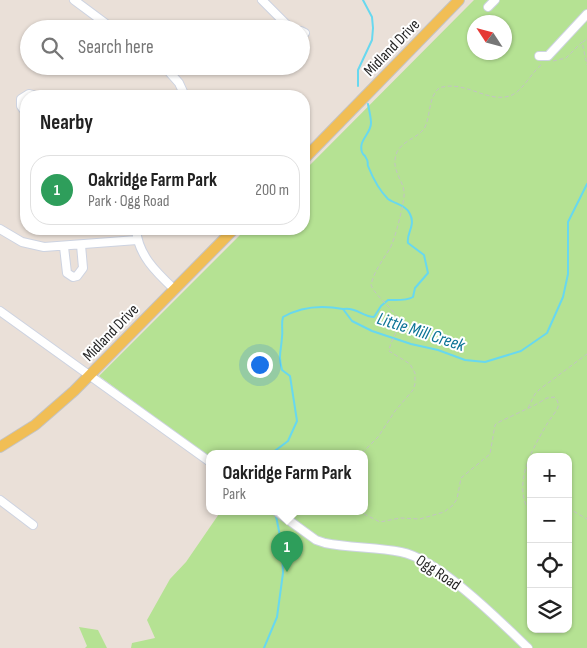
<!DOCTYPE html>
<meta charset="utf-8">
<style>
:root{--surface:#fff;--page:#f2f2f2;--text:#222;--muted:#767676;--line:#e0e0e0;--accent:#111827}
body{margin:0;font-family:"Sofia Sans Condensed",sans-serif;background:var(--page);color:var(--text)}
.controls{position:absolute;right:15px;bottom:15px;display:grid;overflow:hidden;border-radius:10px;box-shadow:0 1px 4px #0004}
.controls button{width:45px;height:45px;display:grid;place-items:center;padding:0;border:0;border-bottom:1px solid var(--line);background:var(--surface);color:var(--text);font:25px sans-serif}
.compass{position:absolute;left:467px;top:15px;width:45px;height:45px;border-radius:50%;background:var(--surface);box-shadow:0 1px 4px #0004;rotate:306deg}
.you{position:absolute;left:259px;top:364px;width:18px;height:18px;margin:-12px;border:4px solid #fff;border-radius:50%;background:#1a73e8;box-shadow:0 0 0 8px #1a73e833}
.badge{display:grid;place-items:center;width:32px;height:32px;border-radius:50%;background:var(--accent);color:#fff;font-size:16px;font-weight:700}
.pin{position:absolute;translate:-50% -41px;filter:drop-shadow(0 1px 2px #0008)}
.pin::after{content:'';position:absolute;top:26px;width:18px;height:15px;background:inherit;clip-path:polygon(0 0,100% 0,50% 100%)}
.popup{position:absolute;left:206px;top:450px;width:162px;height:65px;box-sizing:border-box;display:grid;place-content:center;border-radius:10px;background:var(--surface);filter:drop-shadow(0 1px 4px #0005);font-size:16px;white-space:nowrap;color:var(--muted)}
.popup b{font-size:19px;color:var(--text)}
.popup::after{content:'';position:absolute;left:50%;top:100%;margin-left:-10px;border:10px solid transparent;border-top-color:var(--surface)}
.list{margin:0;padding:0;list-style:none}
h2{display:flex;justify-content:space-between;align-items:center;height:65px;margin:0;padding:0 20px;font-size:21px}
h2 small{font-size:16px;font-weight:400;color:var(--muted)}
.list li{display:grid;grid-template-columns:32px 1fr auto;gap:15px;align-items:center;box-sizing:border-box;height:70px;margin:0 10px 10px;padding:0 10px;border:1px solid var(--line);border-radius:20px}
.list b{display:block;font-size:19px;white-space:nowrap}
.list p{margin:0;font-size:16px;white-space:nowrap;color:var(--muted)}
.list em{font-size:16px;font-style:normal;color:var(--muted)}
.icon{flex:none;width:28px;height:28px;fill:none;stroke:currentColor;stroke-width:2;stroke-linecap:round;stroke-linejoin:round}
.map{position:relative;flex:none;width:587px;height:648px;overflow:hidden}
.search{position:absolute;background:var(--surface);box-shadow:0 1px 4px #0004;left:20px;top:20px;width:290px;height:55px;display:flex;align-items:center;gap:12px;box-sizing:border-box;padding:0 18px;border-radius:28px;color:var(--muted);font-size:19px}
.panel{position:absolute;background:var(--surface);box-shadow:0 1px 4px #0004;left:20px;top:90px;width:290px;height:145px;border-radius:20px}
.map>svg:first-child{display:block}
</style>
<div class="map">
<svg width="587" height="648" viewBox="0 0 587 648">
<rect width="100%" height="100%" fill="#eae0d8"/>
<path fill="#b5e293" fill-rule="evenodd" d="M474 0H587V648H131L132 643 155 638 147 620 170 579 186 562 221 511H364V453H210L209 457 99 376 246 229H304V171ZM474 22H504V52H474ZM531 457H568V629H531Z
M79 627 98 630 107 648H85L87 646Z"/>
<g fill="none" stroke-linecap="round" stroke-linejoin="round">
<path stroke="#68d8ef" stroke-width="2" d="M358 86V70L372 40 373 28 372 17 363 0
M344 309C356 307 363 317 374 317L381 306 388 300C397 300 406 301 413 297L415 288 428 273 424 255 408 243C406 233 416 226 410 214 406 205 395 204 388 199 380 191 372 176 368 166 367 162 369 162 366 158 364 153 364 157 362 152 358 140 371 134 371 123 371 117 369 110 368 104
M272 453 288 441 297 421 290 376 282 370C278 354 281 353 282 337 283 330 281 324 283 317 302 306 322 305 343 309L352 321 372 331 411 344 438 350 465 360 485 362 521 351 547 333 563 297 568 274V222L587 184
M264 648 277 617 283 573 282 546 276 516"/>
<defs>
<path id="minor" d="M74 0 113 29
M262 0 288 26 295 29
M488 7 495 0
M301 31 305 33
M539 56H548L587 14
M164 66 179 83 185 96
M26 113 21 106V99L29 94 37 96
M0 229 22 242 44 247 137 240
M136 229C138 255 156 272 174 289
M64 247 67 273 73 277 77 276 83 268 81 245
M0 311 210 462
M0 500 33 525
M276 511 316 540 325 543C350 548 376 547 401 552 438 559 500 621 528 648"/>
<path id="major" d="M304 159 459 0
M0 447 35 425 74 391 234 229"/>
</defs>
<use href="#minor" stroke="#cdd3e1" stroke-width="10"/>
<use href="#major" stroke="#c3c3c3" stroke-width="12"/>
<path stroke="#c3c3c3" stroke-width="1" stroke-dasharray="4 2.5" stroke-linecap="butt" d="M583 42 587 39
M553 61 566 58 582 42 587 65
M528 408 535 394 540 389 587 354
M362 453 378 437 395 411 413 390 415 384V373L410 364 389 351C390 341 397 334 399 324 401 314 375 297 371 285 374 271 383 260 390 248 395 240 403 207 404 196 406 181 389 171 397 152 403 140 419 138 425 127 431 114 428 98 439 88 465 79 489 105 512 95 523 90 532 72 542 64
M568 508 587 519
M358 511 380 522 400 518 420 519 444 512 453 505 457 499 461 478 490 454 495 425 497 423 535 405 547 398 554 397C557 399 559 403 558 407 556 412 550 419 547 424 534 446 515 479 526 505L531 507"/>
<use href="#minor" stroke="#fff" stroke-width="8"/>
<use href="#major" stroke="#f1be55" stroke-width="10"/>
</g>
<g text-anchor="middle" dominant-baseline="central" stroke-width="4" stroke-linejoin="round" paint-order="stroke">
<g font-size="16" fill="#272727" stroke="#fff">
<text transform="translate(392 48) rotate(-46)">Midland Drive</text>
<text transform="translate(111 333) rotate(-46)">Midland Drive</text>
<text transform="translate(438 573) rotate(34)">Ogg Road</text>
</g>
<g font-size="18" font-style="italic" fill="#0c7496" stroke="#fff">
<text transform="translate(421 332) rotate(18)">Little Mill Creek</text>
</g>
</g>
</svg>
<div class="controls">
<button>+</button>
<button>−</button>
<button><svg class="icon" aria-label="locate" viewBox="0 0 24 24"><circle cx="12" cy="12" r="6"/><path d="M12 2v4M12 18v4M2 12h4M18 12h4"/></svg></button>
<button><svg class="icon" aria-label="layers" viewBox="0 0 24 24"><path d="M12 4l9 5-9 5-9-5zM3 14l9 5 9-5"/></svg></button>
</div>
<svg class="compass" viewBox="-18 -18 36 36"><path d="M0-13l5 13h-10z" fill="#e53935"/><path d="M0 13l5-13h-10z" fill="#767676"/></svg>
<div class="you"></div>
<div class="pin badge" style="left:287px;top:572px;background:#2e9e5b">1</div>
<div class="popup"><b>Oakridge Farm Park</b>Park</div>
<div class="search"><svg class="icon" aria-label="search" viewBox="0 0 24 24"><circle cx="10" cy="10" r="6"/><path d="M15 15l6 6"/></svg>Search here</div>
<section class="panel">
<h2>Nearby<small></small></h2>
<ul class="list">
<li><span class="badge" style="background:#2e9e5b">1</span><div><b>Oakridge Farm Park</b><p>Park · Ogg Road</p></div><em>200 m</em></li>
</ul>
</section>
</div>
